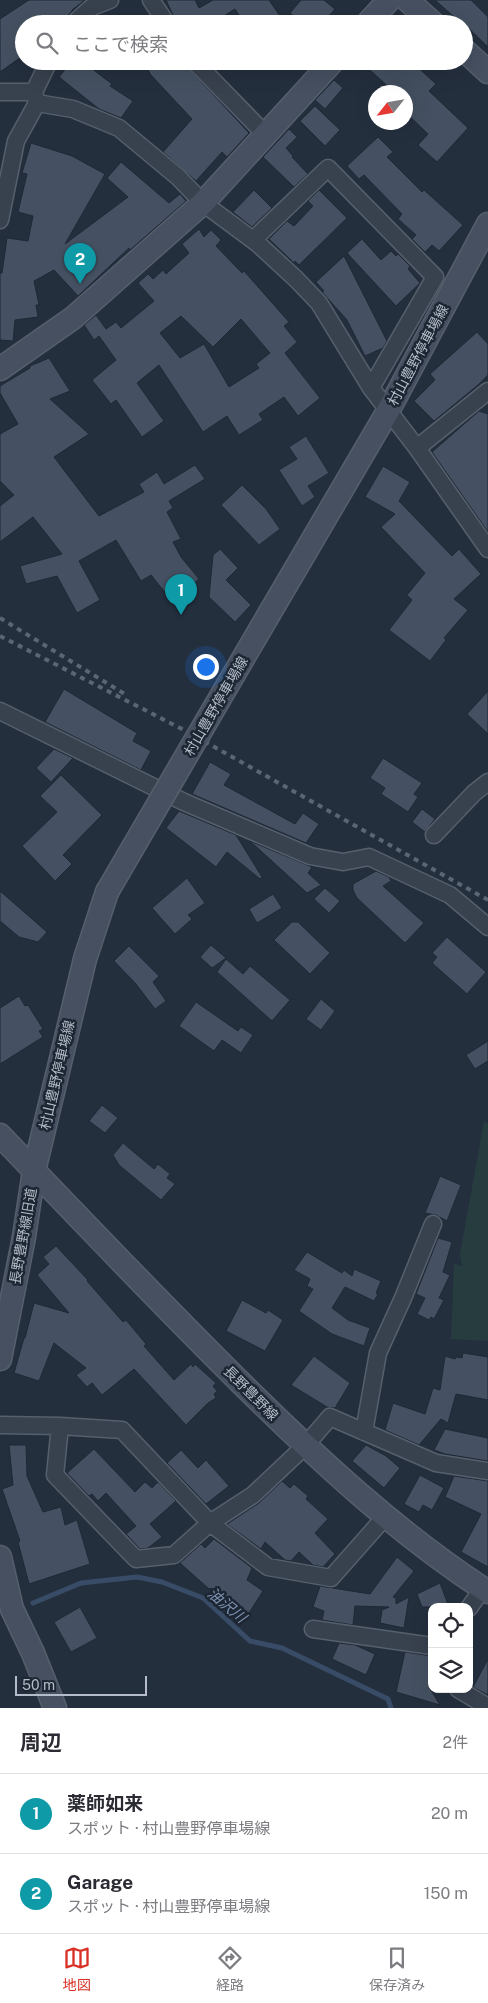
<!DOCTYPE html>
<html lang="ja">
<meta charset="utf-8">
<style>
:root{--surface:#fff;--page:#f2f2f3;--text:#2b2b33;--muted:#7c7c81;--line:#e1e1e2;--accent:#d93025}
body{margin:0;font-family:"Public Sans","Noto Sans JP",sans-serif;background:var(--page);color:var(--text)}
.controls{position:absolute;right:15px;bottom:15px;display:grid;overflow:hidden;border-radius:10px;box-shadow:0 5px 20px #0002}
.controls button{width:45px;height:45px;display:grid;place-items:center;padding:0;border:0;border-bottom:1px solid var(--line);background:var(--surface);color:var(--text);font:25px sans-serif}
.compass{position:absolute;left:368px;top:85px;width:45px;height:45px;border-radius:50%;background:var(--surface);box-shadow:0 5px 20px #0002;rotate:239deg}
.scale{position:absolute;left:15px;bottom:12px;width:132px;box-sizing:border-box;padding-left:5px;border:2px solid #b4bcc9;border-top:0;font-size:14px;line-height:18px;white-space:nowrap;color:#b4bcc9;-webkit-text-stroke:4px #1d2633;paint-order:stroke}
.you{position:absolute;left:205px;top:666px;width:18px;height:18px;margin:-12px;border:4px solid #fff;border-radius:50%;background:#1a73e8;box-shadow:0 0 0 8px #1a73e833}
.badge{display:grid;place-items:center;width:32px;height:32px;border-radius:50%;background:var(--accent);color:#fff;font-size:16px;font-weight:700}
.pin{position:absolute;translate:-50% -41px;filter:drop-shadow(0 1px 2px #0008)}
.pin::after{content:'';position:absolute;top:26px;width:18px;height:15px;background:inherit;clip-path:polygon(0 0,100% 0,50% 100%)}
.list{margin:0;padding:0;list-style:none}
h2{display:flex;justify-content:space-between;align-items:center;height:65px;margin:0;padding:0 20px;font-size:21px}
h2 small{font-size:16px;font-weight:400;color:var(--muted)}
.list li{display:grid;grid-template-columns:32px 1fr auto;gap:15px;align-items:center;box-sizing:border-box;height:80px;padding:0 20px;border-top:1px solid var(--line)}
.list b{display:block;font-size:19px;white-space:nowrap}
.list p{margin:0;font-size:16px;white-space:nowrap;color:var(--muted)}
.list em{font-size:16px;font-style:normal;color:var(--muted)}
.icon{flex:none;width:28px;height:28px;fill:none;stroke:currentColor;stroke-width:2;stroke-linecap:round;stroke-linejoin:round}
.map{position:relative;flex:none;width:488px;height:1708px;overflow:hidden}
.search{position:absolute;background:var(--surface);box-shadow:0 5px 20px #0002;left:15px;right:15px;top:15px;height:55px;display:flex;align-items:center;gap:12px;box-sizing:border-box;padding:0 18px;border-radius:28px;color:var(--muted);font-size:19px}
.sheet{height:225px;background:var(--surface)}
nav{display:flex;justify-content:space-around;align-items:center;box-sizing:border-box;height:70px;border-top:1px solid var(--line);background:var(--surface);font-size:14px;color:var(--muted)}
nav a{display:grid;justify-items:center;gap:2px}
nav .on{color:var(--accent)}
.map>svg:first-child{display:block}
</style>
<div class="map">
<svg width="488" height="1708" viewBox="0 0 488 1708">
<rect width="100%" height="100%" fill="#242f3e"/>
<path fill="#263c3f" d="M484 1121 488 1124V1341L451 1339 454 1264 462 1266 460 1254Z"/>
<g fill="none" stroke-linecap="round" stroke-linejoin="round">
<path stroke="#394c67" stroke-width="5" d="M33 1603 81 1583 137 1577 162 1582 203 1598 250 1641 282 1648 388 1699 391 1708"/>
</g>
<path fill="#455162" stroke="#1f2835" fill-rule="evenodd" d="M29 0H85L72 10V11L66 17 63 24H24V55L0 72V19Z
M166 0H195L199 8 213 0H269L282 19 274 24H245L235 9 211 24H177Z
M301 0H324L335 9 322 24H303L290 13Z
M435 0H471L488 17V47L462 22 461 23Z
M72 61H82L112 84 110 86 133 101 121 118 99 109 59 77Z
M144 61H182L249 133 227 157 222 152 196 181 163 152 192 119 150 74Z
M360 61H411L436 84 429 91 468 128 437 162 418 145 428 134 406 113V92H394Z
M334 80 343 88 325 109 315 100Z
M315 106 340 130 325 146 300 121Z
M289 129 297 137 286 148 293 156 292 157 308 174 294 187 263 157Z
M378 137 393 152 387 157 422 192 424 190 463 225 439 251 432 245 425 252 412 239 416 235 398 219 402 214 364 175 359 179 347 166Z
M31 143 72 156 105 174 65 244 128 197 107 178 121 162 169 203 180 194 186 201 130 250 129 248 78 296 54 270 34 281 39 305H36L38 317 15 320 13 341 0 340V273H2L7 238 28 241 33 216 18 212 27 174 22 173Z
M254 190 272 208 252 227 233 212Z
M319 190 347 218 299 265 295 261 294 263 269 239 287 221 294 226 313 206 308 201Z
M199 229 204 237 211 230 221 240 216 246 242 273 244 271 289 322 284 326 297 342 285 353 320 398 298 416 284 397 259 414 263 420 239 435 227 416 203 432 159 365 137 383 164 421 142 437 116 400 111 404 92 380 116 360 99 336 94 340 84 325 96 315 106 329 116 322 121 328 154 301 138 283 148 274 153 279 163 270 166 274 189 253 182 244ZM181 316 213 347 241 319 270 353 256 364 259 368 229 387 204 344 180 358 160 333Z
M362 239 381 260 391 251 396 256 398 254 410 266 408 269 420 283 396 306 347 253Z
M344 256 387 341 383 348 365 356 347 320 330 301 322 292 324 291 316 282Z
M477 332 488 344V375L478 385 434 421 414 401 435 380 430 374Z
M49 358 70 391 50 399 89 434 54 457 99 516 144 492 139 484 157 472 164 484 195 465 205 479 169 501 173 508 167 512 181 539 173 542 181 557 199 579 172 601 151 575 141 581 116 540 79 561 100 600 77 613 57 576 26 584 20 566 62 554 33 517 0 542V506L14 495 0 481V434L18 424 0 393V386L30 368V366Z
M479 411 488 414V532L432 452Z
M306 436 329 473 308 486 315 497 302 506 279 470 297 459 289 447Z
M383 466 410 482 399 501 452 556 459 549 481 574 454 599 468 610 444 638 446 640 430 661 389 630 412 600 407 595 425 573 381 527 395 514 365 497Z
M242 485 266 509 280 529 259 545 221 505Z
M220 549 238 568 226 580 251 605 235 622 209 597 213 555Z
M64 689 137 733 133 741 151 751 141 770 45 722Z
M488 691V734L467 714Z
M54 749 73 758 51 782 36 768Z
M383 758 422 783 414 794 418 797 408 812 381 794 385 788 370 778Z
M210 762 231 774 224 785 295 824 303 813 319 824 306 843 192 794Z
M61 775 102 815 63 855 72 864 55 881 22 846 57 812 40 796Z
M422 809 435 819 425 832 412 822Z
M179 811 236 835 262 877 260 879 227 852 216 867 166 828Z
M250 841 312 867 308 873 321 885 307 893Z
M376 871 389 877 391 881 383 886 424 923 405 943 357 898 353 890V884Z
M187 878 205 903 188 915 192 919 175 934 152 908Z
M325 888 340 901 329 913 314 899Z
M0 891 47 932 38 942 19 937 0 921Z
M273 894 282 908 257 923 249 909Z
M292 922H298L330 953 310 974 274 940Z
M447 937 486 972 467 994 432 963 437 957 432 953Z
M211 945 226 958 212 968 200 957Z
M129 946 159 976 153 982 166 1001 155 1009 136 984 114 961Z
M226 959 243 974 250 966 290 1000 272 1021 217 972Z
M19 996 25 1006 28 1005 43 1029 39 1031 43 1037 0 1064V1008Z
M321 999 335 1011 321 1030 306 1019Z
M196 1002 238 1031 241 1027 253 1035 241 1053 222 1040 214 1051 179 1026Z
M488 1041V1061L475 1069 466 1055Z
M102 1105 118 1118 105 1133 89 1121Z
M123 1143 154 1169 158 1164 170 1174 167 1178 175 1184 161 1200 119 1165 113 1155Z
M440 1176 461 1185 447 1221 436 1215 425 1213Z
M438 1238 452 1242 443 1272 450 1275 439 1298 444 1300 434 1319 431 1317 429 1320 417 1314 425 1298 416 1294Z
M56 1246 88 1280 87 1281 123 1322 126 1320 146 1344 144 1346 174 1380 191 1364 193 1367 195 1364 216 1383 213 1386 217 1391 214 1394 216 1398 208 1403 186 1425 134 1369 102 1395 92 1383 87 1387 76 1375 86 1368 54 1343 39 1381 14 1373 24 1338H25L34 1303 69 1313 37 1275 49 1264 43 1257Z
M307 1252 342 1273 344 1270 352 1276 354 1269 381 1281 376 1293 378 1294 374 1301 345 1287 332 1308 348 1320 370 1328 364 1346 332 1334 299 1311 313 1289 307 1286 310 1279 294 1270Z
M242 1300 266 1313 268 1310 283 1320 265 1351 226 1331Z
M463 1353 488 1357V1400L456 1394 448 1423 441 1419 419 1445 385 1430 393 1403 425 1414 433 1388 440 1390 445 1356 455 1359 456 1357 462 1358Z
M314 1356 350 1383 335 1408 327 1407 291 1385Z
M445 1429 488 1438V1461L445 1454 434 1450Z
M9 1445H26L27 1476 43 1512 61 1507 65 1525 77 1520 90 1564 29 1584 18 1542 20 1541 2 1489 13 1485Z
M366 1445 386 1456 400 1468 384 1488 352 1461Z
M94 1449 135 1492 145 1482 152 1488 158 1482 176 1501 150 1524 162 1537 148 1548 140 1549 126 1534 136 1526 106 1493 98 1501 92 1494 89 1496 67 1473Z
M181 1450 198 1468 206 1460 229 1486 206 1504 167 1463Z
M420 1475 444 1488 432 1510 423 1505 419 1512 404 1504Z
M454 1476 488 1481V1567L461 1552 481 1514 445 1497Z
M282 1481 290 1488 294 1484 308 1496 306 1499 328 1519 315 1533 335 1554 323 1567 313 1565 299 1552 291 1561 285 1560 265 1542 261 1549 227 1524 259 1503Z
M214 1539 252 1568 247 1580 263 1591 249 1613 210 1588 209 1589 180 1563 201 1544 205 1548Z
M397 1557 414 1571 393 1597 396 1598V1604L409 1597 404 1628 380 1623 382 1610 389 1607 355 1606 353 1625 322 1620 324 1611 313 1607 320 1586 370 1594Z
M440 1583 449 1607H422L417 1594Z
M80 1607 97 1638 71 1652 54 1622Z
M339 1643 355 1645 375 1654 366 1675 332 1659Z
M405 1652 432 1656V1675L429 1687 440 1705 396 1692Z
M488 1659V1695L473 1687Z"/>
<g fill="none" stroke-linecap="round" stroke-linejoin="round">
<defs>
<path id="street" d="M151 0 167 24
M73 24 92 7 110 0
M194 61 266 135
M0 92H34
M37 103 73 109 119 128 178 177 203 203 257 243 296 279 319 303 371 388 417 448 488 549
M0 220 16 141 37 103 34 92 49 61
M253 240 328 168 435 277 371 388
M417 448 488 391
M0 711 184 802 310 856 343 862 369 857 450 895 488 927
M434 835 474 793 488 782
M0 1425 60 1426 55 1475 136 1559 174 1555 210 1523 253 1495 305 1446 330 1417 436 1463 488 1471
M60 1426 122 1430 210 1523 268 1567 331 1578 385 1517
M364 1432 378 1353 403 1298 433 1224
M469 1608 483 1588
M313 1629 432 1646
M458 1689 488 1707"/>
<path id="secondary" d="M407 0 434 24
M367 24 389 0
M464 50 488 72
M0 369 73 318 203 203 333 61
M234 674 388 411 488 224
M0 1135C80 1219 160 1303 243 1385 319 1460 397 1533 488 1592
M0 1359 24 1237 34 1171 85 959 107 892
M0 1557 12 1609 33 1653 55 1708"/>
</defs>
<use href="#street" stroke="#565f6c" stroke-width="19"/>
<use href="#secondary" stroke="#565f6c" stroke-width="25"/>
<use href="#street" stroke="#38414e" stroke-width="16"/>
<use href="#secondary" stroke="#465061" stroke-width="22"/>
<path stroke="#5a6575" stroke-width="4" stroke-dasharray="5 5" stroke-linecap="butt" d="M0 618 128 696
M0 636 184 730 488 900"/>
<defs>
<path id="secondary-bridge" d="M107 892 234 674"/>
</defs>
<use href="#secondary-bridge" stroke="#565f6c" stroke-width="25" stroke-linecap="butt"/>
<use href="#secondary-bridge" stroke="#465061" stroke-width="22"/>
</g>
<g text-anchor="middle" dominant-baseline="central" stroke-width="5" stroke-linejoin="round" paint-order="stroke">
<g font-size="14" fill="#b4bcc9" stroke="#1d2633">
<text transform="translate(418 355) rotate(-62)">村山豊野停車場線</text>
<text transform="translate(216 706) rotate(-60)">村山豊野停車場線</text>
<text transform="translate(57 1075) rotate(-77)">村山豊野停車場線</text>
<text transform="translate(23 1236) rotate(-80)">長野豊野線旧道</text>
<text transform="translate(251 1393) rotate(45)">長野豊野線</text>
</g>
<g font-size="15" font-style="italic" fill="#7c92b1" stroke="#1d2633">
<text transform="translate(227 1605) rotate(40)">油沢川</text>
</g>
</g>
</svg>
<div class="controls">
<button><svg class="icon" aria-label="locate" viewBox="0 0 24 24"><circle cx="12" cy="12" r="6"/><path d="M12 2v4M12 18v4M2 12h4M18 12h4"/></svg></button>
<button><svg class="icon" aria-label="layers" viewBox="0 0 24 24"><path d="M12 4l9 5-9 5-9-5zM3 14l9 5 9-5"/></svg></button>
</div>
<svg class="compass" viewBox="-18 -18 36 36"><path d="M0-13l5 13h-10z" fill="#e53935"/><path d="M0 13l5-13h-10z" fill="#7c7c81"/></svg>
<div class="scale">50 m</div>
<div class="you"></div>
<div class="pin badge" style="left:181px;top:615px;background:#0f9aa8">1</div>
<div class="pin badge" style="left:80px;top:284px;background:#0f9aa8">2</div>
<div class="search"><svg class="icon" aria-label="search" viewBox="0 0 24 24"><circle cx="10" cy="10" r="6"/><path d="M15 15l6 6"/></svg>ここで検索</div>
</div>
<section class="sheet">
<h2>周辺<small>2件</small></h2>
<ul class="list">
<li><span class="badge" style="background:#0f9aa8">1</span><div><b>薬師如来</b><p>スポット · 村山豊野停車場線</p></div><em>20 m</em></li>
<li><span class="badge" style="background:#0f9aa8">2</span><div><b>Garage</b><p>スポット · 村山豊野停車場線</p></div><em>150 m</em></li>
</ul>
</section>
<nav>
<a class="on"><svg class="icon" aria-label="map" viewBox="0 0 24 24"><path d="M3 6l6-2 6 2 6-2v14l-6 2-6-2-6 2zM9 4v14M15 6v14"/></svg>地図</a>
<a><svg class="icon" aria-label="directions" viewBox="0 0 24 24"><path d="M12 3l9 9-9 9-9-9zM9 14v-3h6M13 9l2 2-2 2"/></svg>経路</a>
<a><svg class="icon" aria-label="saved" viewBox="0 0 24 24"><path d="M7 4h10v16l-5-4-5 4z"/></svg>保存済み</a>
</nav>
